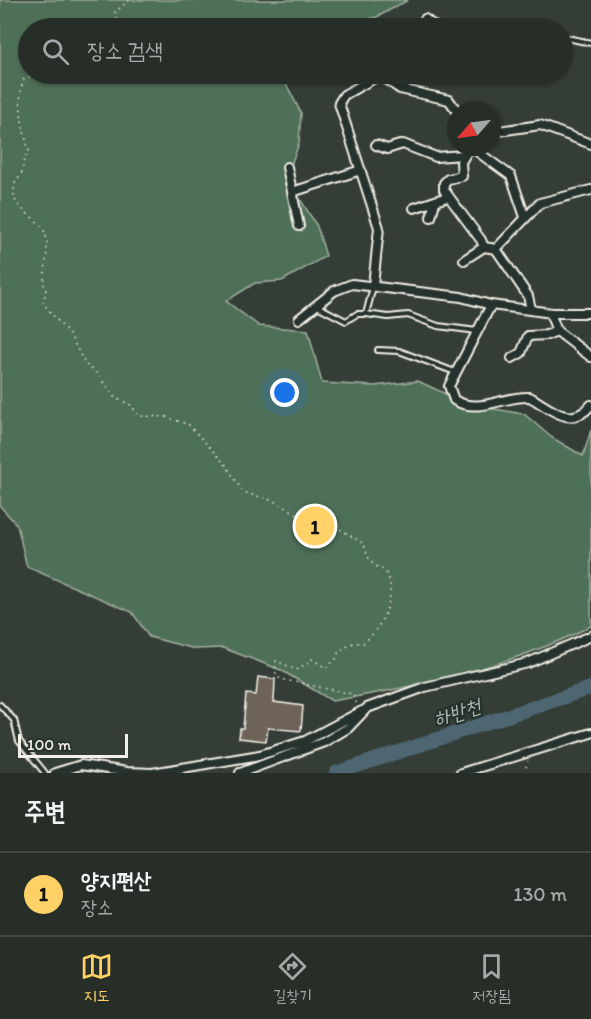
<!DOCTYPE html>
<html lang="ko">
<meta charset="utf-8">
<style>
:root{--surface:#272e28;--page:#2f3630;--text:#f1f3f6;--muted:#a4a8a8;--line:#434a45;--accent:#ffd166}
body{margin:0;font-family:Itim,"Poor Story",sans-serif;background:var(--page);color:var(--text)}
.compass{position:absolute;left:447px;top:102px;width:54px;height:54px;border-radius:50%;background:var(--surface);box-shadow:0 2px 4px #0004;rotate:242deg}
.scale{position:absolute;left:18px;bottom:15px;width:110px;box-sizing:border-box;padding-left:6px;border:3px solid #f4f1e8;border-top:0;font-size:16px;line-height:21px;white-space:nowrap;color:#f4f1e8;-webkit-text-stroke:4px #26332d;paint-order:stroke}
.you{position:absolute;left:285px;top:393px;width:21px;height:21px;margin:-15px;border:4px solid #fff;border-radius:50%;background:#1a73e8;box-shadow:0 0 0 9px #1a73e833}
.badge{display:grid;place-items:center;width:39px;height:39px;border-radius:50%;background:var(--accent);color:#111;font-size:20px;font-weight:700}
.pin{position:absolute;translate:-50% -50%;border:3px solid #fff;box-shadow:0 2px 6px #0006}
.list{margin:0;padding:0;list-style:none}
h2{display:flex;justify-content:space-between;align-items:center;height:78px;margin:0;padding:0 24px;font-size:26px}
h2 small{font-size:20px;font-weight:400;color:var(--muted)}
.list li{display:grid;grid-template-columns:39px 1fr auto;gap:18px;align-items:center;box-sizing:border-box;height:84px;padding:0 24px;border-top:2px solid var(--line)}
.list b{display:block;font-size:22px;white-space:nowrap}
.list p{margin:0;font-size:20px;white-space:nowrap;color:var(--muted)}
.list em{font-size:20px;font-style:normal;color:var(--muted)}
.icon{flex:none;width:33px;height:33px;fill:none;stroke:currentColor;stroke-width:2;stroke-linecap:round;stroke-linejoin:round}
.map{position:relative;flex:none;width:591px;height:773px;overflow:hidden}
.search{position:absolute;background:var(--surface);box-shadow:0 2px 4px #0004;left:18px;right:18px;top:18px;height:66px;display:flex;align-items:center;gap:15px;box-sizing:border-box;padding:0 21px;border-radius:33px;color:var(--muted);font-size:22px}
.sheet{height:162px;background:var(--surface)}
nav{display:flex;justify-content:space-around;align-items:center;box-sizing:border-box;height:84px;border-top:2px solid var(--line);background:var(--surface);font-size:16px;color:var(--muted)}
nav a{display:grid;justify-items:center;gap:3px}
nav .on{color:var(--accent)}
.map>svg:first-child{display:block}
</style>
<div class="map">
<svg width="591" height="773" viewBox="0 0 591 773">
<rect width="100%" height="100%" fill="#343d36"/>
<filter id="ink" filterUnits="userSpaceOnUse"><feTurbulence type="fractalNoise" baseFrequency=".0167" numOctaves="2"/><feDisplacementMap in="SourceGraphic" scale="12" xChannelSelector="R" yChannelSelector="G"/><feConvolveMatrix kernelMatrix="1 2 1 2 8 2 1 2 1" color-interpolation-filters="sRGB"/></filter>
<g filter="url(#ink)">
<path fill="#4f6f59" stroke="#a2b0a0" stroke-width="1.5" d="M0 0H408L379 16 342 28H28V74H281L301 113 299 143 290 168 295 191 317 226 326 256 282 281 255 283 226 301 259 326 308 330 322 383 374 386 418 381 448 395 488 408 524 414 551 437 583 456 591 430V626C510 667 420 686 332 701L281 670 223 648 195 649 149 637 132 612 27 567 17 525 0 506Z"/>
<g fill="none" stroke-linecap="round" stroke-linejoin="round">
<path stroke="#4e6672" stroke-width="14" d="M336 773 591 688"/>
</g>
<path fill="#6e6359" stroke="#f4f1e8" stroke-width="1.5" d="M258 677 275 679 274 702 303 706 301 731 268 728 266 741 239 738 240 728H243L246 694 256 695Z"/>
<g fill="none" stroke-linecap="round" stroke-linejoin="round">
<defs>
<path id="service" d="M562 37 591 43
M317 306 346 321 357 314H366L373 287
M366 314 388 317 408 315 438 326 477 331
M378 350 399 351 455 372
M0 705 14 720 19 741 45 773"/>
<path id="minor" d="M425 19 437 28
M492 132 540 125 591 144
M376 145 387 149 403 144 436 157 463 155
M470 147 461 162 462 176 448 179 444 183V190L481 240 484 247
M471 147 511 176 525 217
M287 167 299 226
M292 192 361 170
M414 208 447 197
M431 217 435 202
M464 260 484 247 496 249
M373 286 379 228 339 103 344 95 380 75 400 89 449 100 457 111
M491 305 449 386 454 400C479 415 504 395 530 397 550 408 571 430 591 405
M531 309 528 296 496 249 540 203 591 190
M550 313 557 331 591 357
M299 319 334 291 352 284 461 297 491 305 552 313H591
M512 358 521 353 528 336 547 335 557 331
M55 773 81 765 127 772 152 773 260 755 305 741 362 711
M240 773 324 742 348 728 367 708 425 687 528 663 591 636
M461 773 591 733"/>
</defs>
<use href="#service" stroke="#f4f1e8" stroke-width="8"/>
<use href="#minor" stroke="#f4f1e8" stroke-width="12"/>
<path stroke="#f4f1e8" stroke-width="1.5" stroke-dasharray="1.5 4.5" stroke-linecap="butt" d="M109 28 117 18 115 12 130 0
M35 74 24 79C16 101 23 129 29 151 23 159 24 163 22 172 21 177 16 180 15 184 7 210 38 214 45 233 50 248 44 269 44 285L46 291 43 303 71 337 85 364 98 374 115 398 131 405 139 416 167 417 189 425 226 465 243 492 274 501 316 524 340 529 364 544C366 552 368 559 374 565 378 568 383 568 386 573 399 595 380 631 362 644L355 642 339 651 336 659 326 668 312 659 297 670 276 661 275 672 280 679 352 694 357 704
M524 773 528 761"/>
<use href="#service" stroke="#26332d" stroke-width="4"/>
<use href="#minor" stroke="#26332d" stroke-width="8"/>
</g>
</g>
<g text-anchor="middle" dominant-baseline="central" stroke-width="5" stroke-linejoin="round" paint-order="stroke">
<g font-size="20" font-style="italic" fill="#b2b9b9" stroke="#26332d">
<text transform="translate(457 712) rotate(-18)">하반천</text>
</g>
</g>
</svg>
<svg class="compass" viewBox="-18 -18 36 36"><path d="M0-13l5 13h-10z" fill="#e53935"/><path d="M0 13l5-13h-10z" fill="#a4a8a8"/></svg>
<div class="scale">100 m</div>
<div class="you"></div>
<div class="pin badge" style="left:315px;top:526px">1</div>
<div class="search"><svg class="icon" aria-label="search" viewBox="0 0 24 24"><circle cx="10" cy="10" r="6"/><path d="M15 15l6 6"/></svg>장소 검색</div>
</div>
<section class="sheet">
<h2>주변<small></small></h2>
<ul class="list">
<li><span class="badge">1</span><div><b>양지편산</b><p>장소</p></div><em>130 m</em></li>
</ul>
</section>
<nav>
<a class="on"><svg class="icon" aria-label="map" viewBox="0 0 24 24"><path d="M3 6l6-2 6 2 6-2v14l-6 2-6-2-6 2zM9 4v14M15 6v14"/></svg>지도</a>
<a><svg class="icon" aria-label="directions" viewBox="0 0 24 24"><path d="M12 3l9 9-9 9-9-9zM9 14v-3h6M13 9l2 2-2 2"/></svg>길찾기</a>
<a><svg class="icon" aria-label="saved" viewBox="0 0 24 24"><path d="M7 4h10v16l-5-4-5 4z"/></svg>저장됨</a>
</nav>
